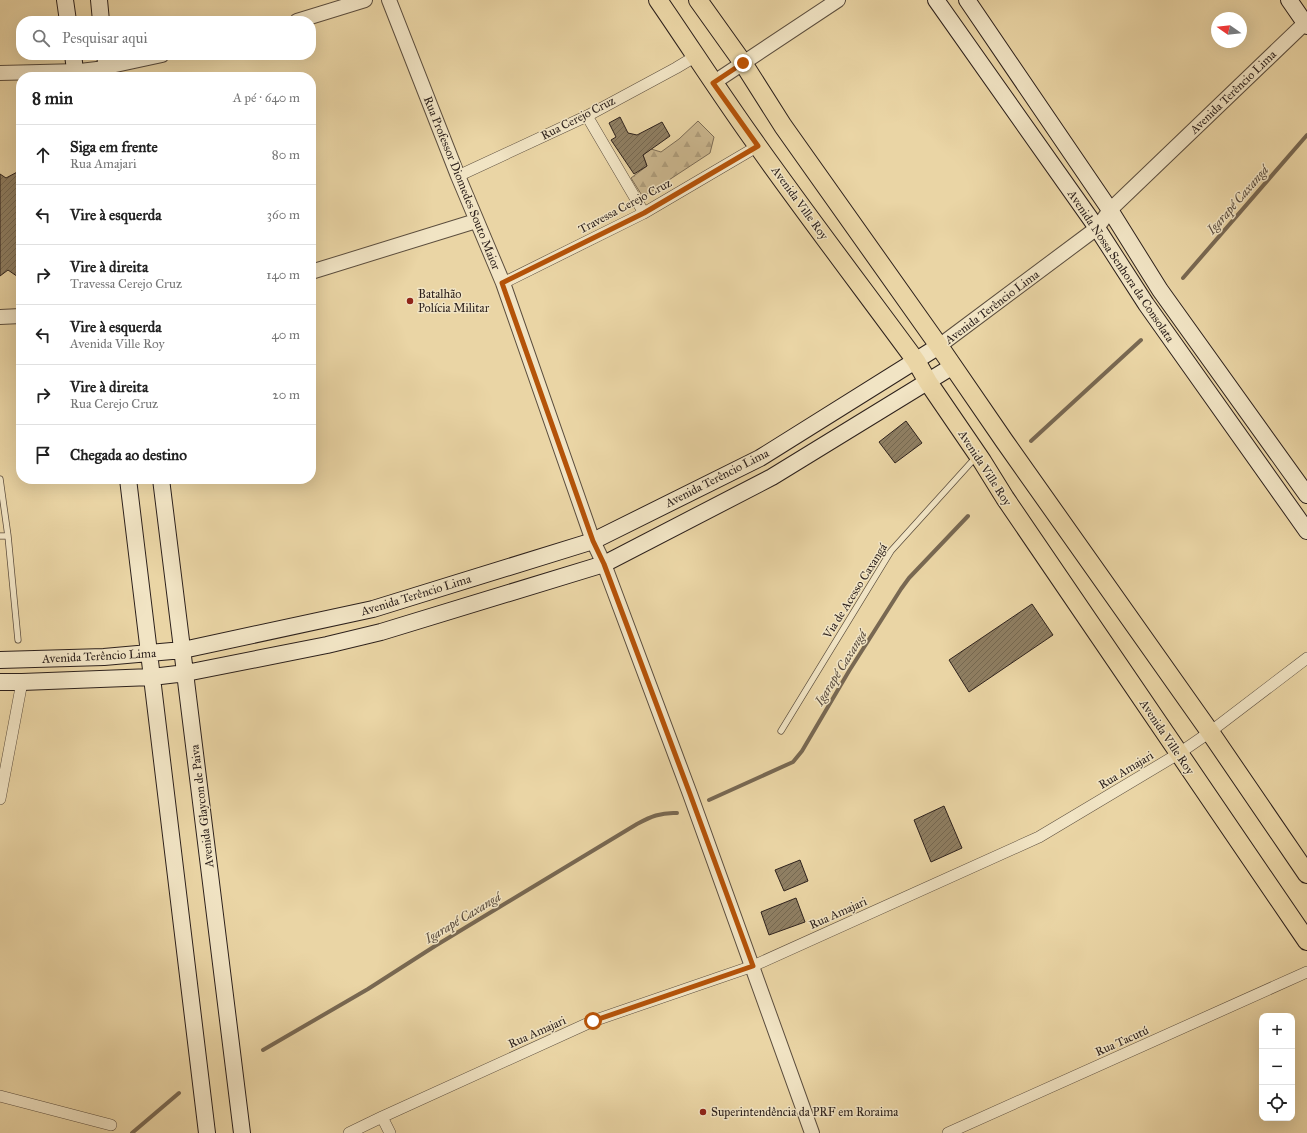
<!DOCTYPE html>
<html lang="pt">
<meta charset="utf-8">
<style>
:root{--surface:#fff;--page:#f2f2f2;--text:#222;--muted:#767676;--line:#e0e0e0}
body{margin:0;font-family:"IM FELL Great Primer",serif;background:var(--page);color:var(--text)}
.controls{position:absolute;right:12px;bottom:12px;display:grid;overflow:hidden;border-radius:8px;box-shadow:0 4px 16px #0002}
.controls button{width:36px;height:36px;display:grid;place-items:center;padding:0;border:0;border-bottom:1px solid var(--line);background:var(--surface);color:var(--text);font:20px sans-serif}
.compass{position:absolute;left:1211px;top:12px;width:36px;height:36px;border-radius:50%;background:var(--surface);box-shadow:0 4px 16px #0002;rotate:284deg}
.stop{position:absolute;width:12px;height:12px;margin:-9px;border:3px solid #b45309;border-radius:50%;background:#fff}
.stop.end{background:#b45309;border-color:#fff;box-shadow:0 1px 4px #0008}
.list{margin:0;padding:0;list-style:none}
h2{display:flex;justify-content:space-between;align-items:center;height:52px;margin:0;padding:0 16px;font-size:17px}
h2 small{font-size:13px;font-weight:400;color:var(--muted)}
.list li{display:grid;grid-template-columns:26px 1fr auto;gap:12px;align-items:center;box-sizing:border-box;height:60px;padding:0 16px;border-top:1px solid var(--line)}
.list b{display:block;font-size:15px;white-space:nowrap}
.list p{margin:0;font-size:13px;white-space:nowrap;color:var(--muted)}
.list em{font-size:13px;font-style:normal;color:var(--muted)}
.icon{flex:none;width:22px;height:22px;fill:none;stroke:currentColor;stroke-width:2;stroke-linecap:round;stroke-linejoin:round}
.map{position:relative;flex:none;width:1307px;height:1133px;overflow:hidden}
.search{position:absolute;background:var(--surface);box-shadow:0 4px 16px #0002;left:16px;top:16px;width:300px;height:44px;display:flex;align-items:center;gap:10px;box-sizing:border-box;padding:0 14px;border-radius:16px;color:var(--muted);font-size:15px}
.panel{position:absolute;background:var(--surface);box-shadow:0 4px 16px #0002;left:16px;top:72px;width:300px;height:412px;border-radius:16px}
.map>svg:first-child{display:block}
</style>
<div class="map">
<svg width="1307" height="1133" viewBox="0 0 1307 1133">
<defs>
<pattern id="forest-firs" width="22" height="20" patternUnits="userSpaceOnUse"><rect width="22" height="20" fill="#cab68e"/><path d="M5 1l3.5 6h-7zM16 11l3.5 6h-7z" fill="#ae9c7a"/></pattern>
<pattern id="building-hatch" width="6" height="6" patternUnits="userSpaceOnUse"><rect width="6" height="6" fill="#8f7f63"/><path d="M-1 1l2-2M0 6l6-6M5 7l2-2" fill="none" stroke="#756851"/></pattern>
</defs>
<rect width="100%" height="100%" fill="#ead5a5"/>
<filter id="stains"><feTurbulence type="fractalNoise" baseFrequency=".005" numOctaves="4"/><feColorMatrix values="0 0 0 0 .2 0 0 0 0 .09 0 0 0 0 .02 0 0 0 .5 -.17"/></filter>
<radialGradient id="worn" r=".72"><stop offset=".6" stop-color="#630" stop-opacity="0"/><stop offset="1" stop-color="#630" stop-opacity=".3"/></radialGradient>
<path fill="url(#forest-firs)" stroke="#7c6c55" d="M698 121 714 137 710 153 643 197 631 178 647 166 643 155 651 149 661 152 679 139Z"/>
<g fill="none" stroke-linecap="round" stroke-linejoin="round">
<path stroke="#786852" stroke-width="4" d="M1183 278 1307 135
M1031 441 1141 340
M709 800 793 762 802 751 849 671 901 589 909 578 968 516
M263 1050 368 989 435 946 637 824C650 817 661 812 677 813
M132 1133 179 1093"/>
</g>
<path fill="url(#building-hatch)" stroke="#2d211c" d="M620 117 628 133 637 135 662 122 670 136 643 155 647 166 634 174 611 140 616 137 609 123Z
M21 170V279L8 270 0 276V174L6 178Z
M906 421 922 443 895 463 879 442Z
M1032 604 1053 635 969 692 949 660Z
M944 806 962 848 931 862 914 820Z
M800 860 808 881 784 891 775 870Z
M796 898 805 922 769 935 761 912Z"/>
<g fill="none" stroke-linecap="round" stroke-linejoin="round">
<defs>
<path id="service" d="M0 479 8 536 18 640
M0 536H8
M781 731 891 551 976 457"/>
<path id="minor" d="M587 116 644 213
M458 176 587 116 676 68 696 56
M503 283 644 213 758 146
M0 799 22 682
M0 1096 111 1125
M382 1117 390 1133
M349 1133 382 1117 593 1021 753 966 1039 837 1178 754 1210 732 1307 658
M948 1133 1307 972"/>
<path id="tertiary" d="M389 0 458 176 503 283 593 541 604 564 690 794 812 1133
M297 21 365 0
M0 73 80 71 97 69 162 55
M713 83 838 0
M311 272 476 221
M0 317 21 316
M939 346 1097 228 1110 210 1305 23"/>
<path id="secondary" d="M65 0 68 21
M99 0 101 21
M936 0 1097 228 1146 304 1307 531
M967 0 1110 210 1160 290 1307 495
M1289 0 1307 26
M73 55 76 77
M105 55 108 77
M128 479 207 1133
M161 479 242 1133
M0 660 104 657 183 650 373 609 593 541 760 458 939 346
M0 682H22L152 677 186 673 327 645 381 632 604 564 772 477 953 366"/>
<path id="primary" d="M658 0C691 48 723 98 757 145 809 218 863 289 916 361L928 382 982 461 1005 498 1307 941
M698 0 743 63 783 126 939 346 1005 442 1210 732 1307 874"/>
</defs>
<use href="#service" stroke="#5c4e3e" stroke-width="7"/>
<use href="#minor" stroke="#5c4e3e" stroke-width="12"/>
<use href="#tertiary" stroke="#5c4e3e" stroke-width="16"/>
<use href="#secondary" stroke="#2d211c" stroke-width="18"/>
<use href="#primary" stroke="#2d211c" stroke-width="20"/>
<use href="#service" stroke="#f1e4c4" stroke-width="5.5"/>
<use href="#minor" stroke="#f1e4c4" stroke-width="11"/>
<use href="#tertiary" stroke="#f1e4c4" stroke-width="14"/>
<use href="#secondary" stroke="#f1e4c4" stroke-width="16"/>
<use href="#primary" stroke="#ead5a5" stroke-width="18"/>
</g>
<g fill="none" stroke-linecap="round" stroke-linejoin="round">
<path stroke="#b45309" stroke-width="5" d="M593 1021 753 966 690 794 604 564 593 541 502 283 644 213 758 146 713 83 743 63"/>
</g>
<g fill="#8f2418" stroke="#f1e4c4" stroke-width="1.5">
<circle cx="410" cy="301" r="4"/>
<circle cx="703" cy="1112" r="4"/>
</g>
<g text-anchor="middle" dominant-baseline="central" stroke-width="3" stroke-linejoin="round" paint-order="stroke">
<g font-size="12" fill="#2d211c" stroke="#f1e4c4">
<text transform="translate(1233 92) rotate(-44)">Avenida Terêncio Lima</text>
<text transform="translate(578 118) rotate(-27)">Rua Cerejo Cruz</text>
<text transform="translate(462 183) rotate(68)">Rua Professor Diomedes Souto Maior</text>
<text transform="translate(800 203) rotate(54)">Avenida Ville Roy</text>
<text transform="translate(625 206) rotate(-28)">Travessa Cerejo Cruz</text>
<text transform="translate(1121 266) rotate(56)">Avenida Nossa Senhora da Consolata</text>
<text transform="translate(992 307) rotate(-37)">Avenida Terêncio Lima</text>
<text transform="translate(985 468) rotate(57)">Avenida Ville Roy</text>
<text transform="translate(717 478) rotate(-27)">Avenida Terêncio Lima</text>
<text transform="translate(855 591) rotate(-58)">Via de Acesso Caxangá</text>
<text transform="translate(416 595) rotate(-17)">Avenida Terêncio Lima</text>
<text transform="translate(99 656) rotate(-3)">Avenida Terêncio Lima</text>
<text transform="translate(1167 737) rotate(56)">Avenida Ville Roy</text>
<text transform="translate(1126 770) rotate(-31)">Rua Amajari</text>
<text transform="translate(202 806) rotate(-97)">Avenida Glaycon de Paiva</text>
<text transform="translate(838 913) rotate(-24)">Rua Amajari</text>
<text transform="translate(537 1032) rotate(-24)">Rua Amajari</text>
<text transform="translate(1122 1041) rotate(-24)">Rua Tacutú</text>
</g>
<g font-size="12" fill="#2d211c" stroke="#f1e4c4" text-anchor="start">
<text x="418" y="294">Batalhão<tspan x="418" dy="14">Polícia Militar</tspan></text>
<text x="711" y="1112">Superintendência da PRF em Roraima</text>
</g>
<g font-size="13" font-style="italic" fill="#594b3c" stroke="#f1e4c4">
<text transform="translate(1238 200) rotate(-49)">Igarapé Caxangá</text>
<text transform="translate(841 668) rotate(-58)">Igarapé Caxangá</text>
<text transform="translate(463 918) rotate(-31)">Igarapé Caxangá</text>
</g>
</g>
<rect width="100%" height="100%" filter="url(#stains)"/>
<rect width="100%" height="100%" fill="url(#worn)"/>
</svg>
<div class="controls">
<button>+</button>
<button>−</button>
<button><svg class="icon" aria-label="locate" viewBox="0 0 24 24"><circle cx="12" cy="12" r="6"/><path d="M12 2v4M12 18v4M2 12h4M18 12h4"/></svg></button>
</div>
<svg class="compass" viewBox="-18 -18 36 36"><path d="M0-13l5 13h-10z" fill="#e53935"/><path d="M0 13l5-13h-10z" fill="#767676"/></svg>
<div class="stop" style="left:593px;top:1021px"></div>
<div class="stop end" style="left:743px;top:63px"></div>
<div class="search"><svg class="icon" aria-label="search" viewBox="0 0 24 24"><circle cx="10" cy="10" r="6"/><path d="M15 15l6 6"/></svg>Pesquisar aqui</div>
<section class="panel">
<h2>8 min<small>A pé · 640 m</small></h2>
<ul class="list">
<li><svg class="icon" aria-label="ahead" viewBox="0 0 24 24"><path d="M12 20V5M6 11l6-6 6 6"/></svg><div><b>Siga em frente</b><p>Rua Amajari</p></div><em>80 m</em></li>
<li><svg class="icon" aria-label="left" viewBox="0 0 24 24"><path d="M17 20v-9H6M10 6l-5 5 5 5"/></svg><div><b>Vire à esquerda</b></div><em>360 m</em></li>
<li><svg class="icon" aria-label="right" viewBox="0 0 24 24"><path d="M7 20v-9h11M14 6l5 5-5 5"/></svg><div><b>Vire à direita</b><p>Travessa Cerejo Cruz</p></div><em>140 m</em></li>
<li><svg class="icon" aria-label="left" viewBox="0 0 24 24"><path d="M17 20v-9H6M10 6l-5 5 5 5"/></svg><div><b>Vire à esquerda</b><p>Avenida Ville Roy</p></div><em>40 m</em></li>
<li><svg class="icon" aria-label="right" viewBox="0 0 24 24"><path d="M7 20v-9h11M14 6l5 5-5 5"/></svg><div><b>Vire à direita</b><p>Rua Cerejo Cruz</p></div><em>20 m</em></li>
<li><svg class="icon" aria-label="arrive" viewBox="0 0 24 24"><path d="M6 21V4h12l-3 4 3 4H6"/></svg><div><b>Chegada ao destino</b></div></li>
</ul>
</section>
</div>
